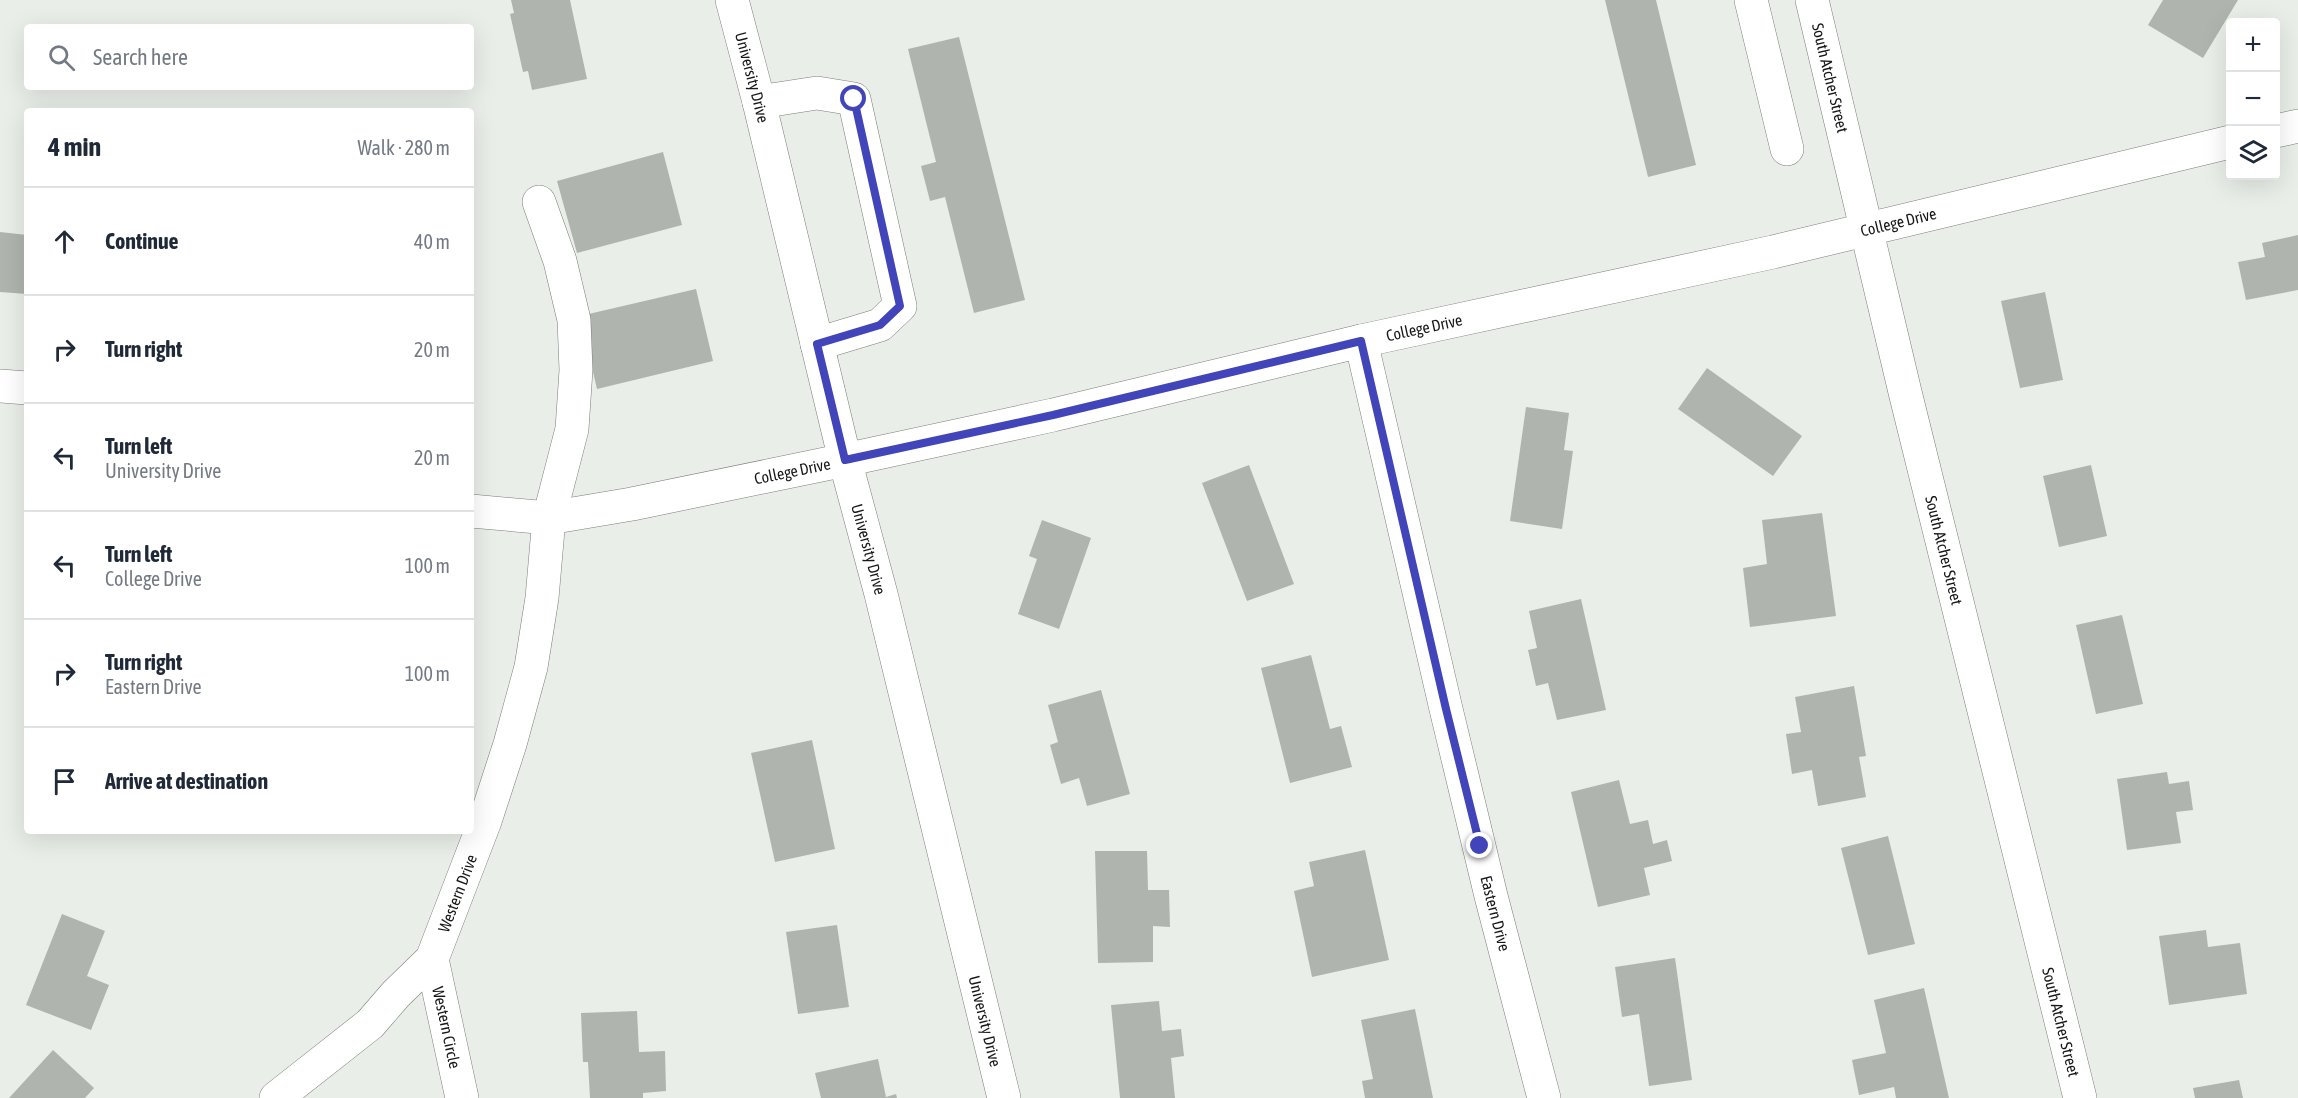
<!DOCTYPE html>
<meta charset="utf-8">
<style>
:root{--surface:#fff;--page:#f6f6f7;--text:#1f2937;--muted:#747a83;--line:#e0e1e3}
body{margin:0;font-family:"Asap Condensed",sans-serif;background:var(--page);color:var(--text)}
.controls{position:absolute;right:18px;top:18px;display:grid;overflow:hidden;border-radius:6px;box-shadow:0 6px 24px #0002}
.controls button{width:54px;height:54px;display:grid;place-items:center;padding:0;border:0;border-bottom:2px solid var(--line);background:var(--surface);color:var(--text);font:30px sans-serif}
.stop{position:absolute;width:18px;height:18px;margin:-14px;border:4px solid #4245ba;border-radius:50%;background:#fff}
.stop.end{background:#4245ba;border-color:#fff;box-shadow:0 2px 6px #0008}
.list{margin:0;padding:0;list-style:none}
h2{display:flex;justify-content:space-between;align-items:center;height:78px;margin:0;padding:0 24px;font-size:26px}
h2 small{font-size:20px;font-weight:400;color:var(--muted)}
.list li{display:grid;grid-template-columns:39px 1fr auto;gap:18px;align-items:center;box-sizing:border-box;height:108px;padding:0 24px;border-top:2px solid var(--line)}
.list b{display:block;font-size:22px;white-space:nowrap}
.list p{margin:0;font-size:20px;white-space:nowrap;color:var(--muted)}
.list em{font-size:20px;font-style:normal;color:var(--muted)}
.icon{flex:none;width:33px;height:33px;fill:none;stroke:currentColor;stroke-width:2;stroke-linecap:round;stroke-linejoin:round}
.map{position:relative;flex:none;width:2298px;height:1098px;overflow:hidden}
.search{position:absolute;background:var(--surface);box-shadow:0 6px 24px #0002;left:24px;top:24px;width:450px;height:66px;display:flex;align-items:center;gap:15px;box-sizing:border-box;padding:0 21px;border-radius:6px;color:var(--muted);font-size:22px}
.panel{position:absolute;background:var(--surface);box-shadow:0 6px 24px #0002;left:24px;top:108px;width:450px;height:726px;border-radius:6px}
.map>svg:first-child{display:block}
</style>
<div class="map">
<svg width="2298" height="1098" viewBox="0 0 2298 1098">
<rect width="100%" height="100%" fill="#e9efe8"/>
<path fill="#afb4ae" d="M511 0H570L587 79 532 90 528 71 523 72 510 14 514 13Z
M1605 0H1656L1696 165 1648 177Z
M2163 0H2238L2203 58 2148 25Z
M959 37 1025 300 974 313 945 197 930 201 921 166 936 162 908 49Z
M663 152 682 225 577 253 557 181Z
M0 232 27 235V294L0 292Z
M2298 235V290L2246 300 2238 262 2265 257 2262 243Z
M696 289 713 361 597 389 580 316Z
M2045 292 2063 380 2020 388 2001 301Z
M1707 368 1802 436 1773 476 1678 409Z
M1526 407 1569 413 1564 450 1573 451 1562 529 1510 521Z
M1249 465 1294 584 1247 601 1202 483Z
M2091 465 2107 536 2059 547 2043 476Z
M1822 513 1836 616 1750 627 1743 568 1767 564 1762 520Z
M1042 520 1091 538 1059 629 1018 614 1037 559 1029 556Z
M1581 599 1606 710 1557 720 1548 683 1536 686 1528 650 1537 648 1529 611Z
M2122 615 2143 704 2096 714 2076 625Z
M1311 655 1330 729 1341 726 1352 767 1290 783 1261 668Z
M1854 686 1866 756 1859 757 1866 797 1818 806 1812 770 1792 774 1786 734 1801 732 1795 697Z
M1101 690 1130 794 1087 806 1079 778 1061 784 1050 745 1058 742 1048 705Z
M812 740 835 849 775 862 751 753Z
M2167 772 2169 784 2189 781 2193 810 2176 812 2181 843 2127 850 2117 779Z
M1619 780 1630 824 1648 820 1653 844 1667 840 1672 861 1644 868 1650 895 1598 907 1571 792Z
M1888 836 1915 944 1868 955 1841 848Z
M1365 850 1389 960 1312 977 1294 891 1314 886 1309 862Z
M1095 851H1147L1148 890H1169L1170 927 1153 926V962L1098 963Z
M62 914 105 931 87 976 109 985 91 1030 26 1005Z
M837 925 849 1007 798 1014 786 932Z
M2206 930 2208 947 2240 943 2247 994 2169 1005 2159 936Z
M1675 958 1692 1080 1649 1086 1639 1014 1622 1017 1615 967Z
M1924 988 1949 1098H1896L1894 1087 1859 1095 1852 1060 1886 1053 1874 1000Z
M1159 1001 1162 1031 1181 1029 1184 1056 1171 1058 1175 1098H1120L1111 1005Z
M1415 1009 1433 1098H1365L1362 1081 1373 1079 1361 1020Z
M637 1011 639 1052 665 1051 666 1091 643 1093V1098H590L588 1062H583L581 1013Z
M53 1050 94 1088 85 1098H9Z
M878 1059 886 1097 896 1094 897 1098H821L815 1073Z
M2239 1080 2243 1098H2195L2193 1088Z"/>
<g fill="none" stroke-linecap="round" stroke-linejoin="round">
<defs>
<g id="minor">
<path id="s1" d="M732 0 759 102 845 460 881 594 1004 1098"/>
<path d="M1751 0 1787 149"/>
<path id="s2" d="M1812 0 1905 392 2080 1098"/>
<path d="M759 102 817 93 854 99 900 306 880 325 817 344"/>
<path d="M2276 131 2298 126"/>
<path id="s3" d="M1361 341 1446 709 1491 896 1544 1098"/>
<path d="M0 386 27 388"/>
<path id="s4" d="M471 511 549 518 632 504 845 460 1053 415 1361 341 1773 252 2230 142"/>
<path id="s5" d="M432 959 462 1098"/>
<path id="s6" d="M276 1098 370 1024 396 994 432 959 485 821 510 744 531 667 542 598 549 518 572 429 576 370 574 320 560 261 539 202"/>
</g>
</defs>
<use href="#minor" stroke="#7a7f79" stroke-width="34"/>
<use href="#minor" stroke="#fff" stroke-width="33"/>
</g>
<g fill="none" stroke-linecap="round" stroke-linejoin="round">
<path stroke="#4245ba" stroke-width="8" d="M854 99 900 306 880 325 817 344 845 460 1053 415 1361 341 1446 709 1480 846"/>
</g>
<g text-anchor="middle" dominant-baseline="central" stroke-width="6" stroke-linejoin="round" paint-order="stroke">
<g font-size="16" fill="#161815" stroke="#fff">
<text stroke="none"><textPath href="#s1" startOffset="80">University Drive</textPath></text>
<text stroke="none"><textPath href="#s2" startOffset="80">South Atcher Street</textPath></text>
<text stroke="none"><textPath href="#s4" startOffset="1460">College Drive</textPath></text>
<text stroke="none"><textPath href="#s4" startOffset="974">College Drive</textPath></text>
<text stroke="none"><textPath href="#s4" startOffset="326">College Drive</textPath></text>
<text stroke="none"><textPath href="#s1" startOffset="566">University Drive</textPath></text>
<text stroke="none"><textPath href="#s2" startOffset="566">South Atcher Street</textPath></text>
<text stroke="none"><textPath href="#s6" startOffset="280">Western Drive</textPath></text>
<text stroke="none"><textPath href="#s3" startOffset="588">Eastern Drive</textPath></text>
<text stroke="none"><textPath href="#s1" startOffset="1052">University Drive</textPath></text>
<text stroke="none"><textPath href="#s2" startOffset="1052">South Atcher Street</textPath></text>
<text stroke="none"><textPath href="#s5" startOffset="70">Western Circle</textPath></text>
</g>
</g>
</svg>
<div class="controls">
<button>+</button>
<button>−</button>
<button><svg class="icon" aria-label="layers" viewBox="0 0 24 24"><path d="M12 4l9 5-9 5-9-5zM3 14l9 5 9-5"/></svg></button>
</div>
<div class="stop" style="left:854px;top:99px"></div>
<div class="stop end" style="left:1480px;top:846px"></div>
<div class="search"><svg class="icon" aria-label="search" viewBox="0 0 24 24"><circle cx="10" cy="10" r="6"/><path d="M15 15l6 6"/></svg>Search here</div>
<section class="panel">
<h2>4 min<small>Walk · 280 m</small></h2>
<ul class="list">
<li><svg class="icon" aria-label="ahead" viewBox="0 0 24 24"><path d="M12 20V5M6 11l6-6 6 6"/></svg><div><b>Continue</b></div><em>40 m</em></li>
<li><svg class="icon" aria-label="right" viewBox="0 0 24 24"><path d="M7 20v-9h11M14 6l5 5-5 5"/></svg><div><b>Turn right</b></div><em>20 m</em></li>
<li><svg class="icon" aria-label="left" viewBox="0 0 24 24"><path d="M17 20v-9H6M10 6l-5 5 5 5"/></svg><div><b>Turn left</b><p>University Drive</p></div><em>20 m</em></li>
<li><svg class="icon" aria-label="left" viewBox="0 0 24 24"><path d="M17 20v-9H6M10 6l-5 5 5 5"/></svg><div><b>Turn left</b><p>College Drive</p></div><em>100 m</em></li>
<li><svg class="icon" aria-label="right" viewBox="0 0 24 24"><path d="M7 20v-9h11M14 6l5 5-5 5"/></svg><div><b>Turn right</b><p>Eastern Drive</p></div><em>100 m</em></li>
<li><svg class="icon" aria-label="arrive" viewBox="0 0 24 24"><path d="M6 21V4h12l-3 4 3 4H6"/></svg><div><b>Arrive at destination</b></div></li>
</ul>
</section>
</div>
